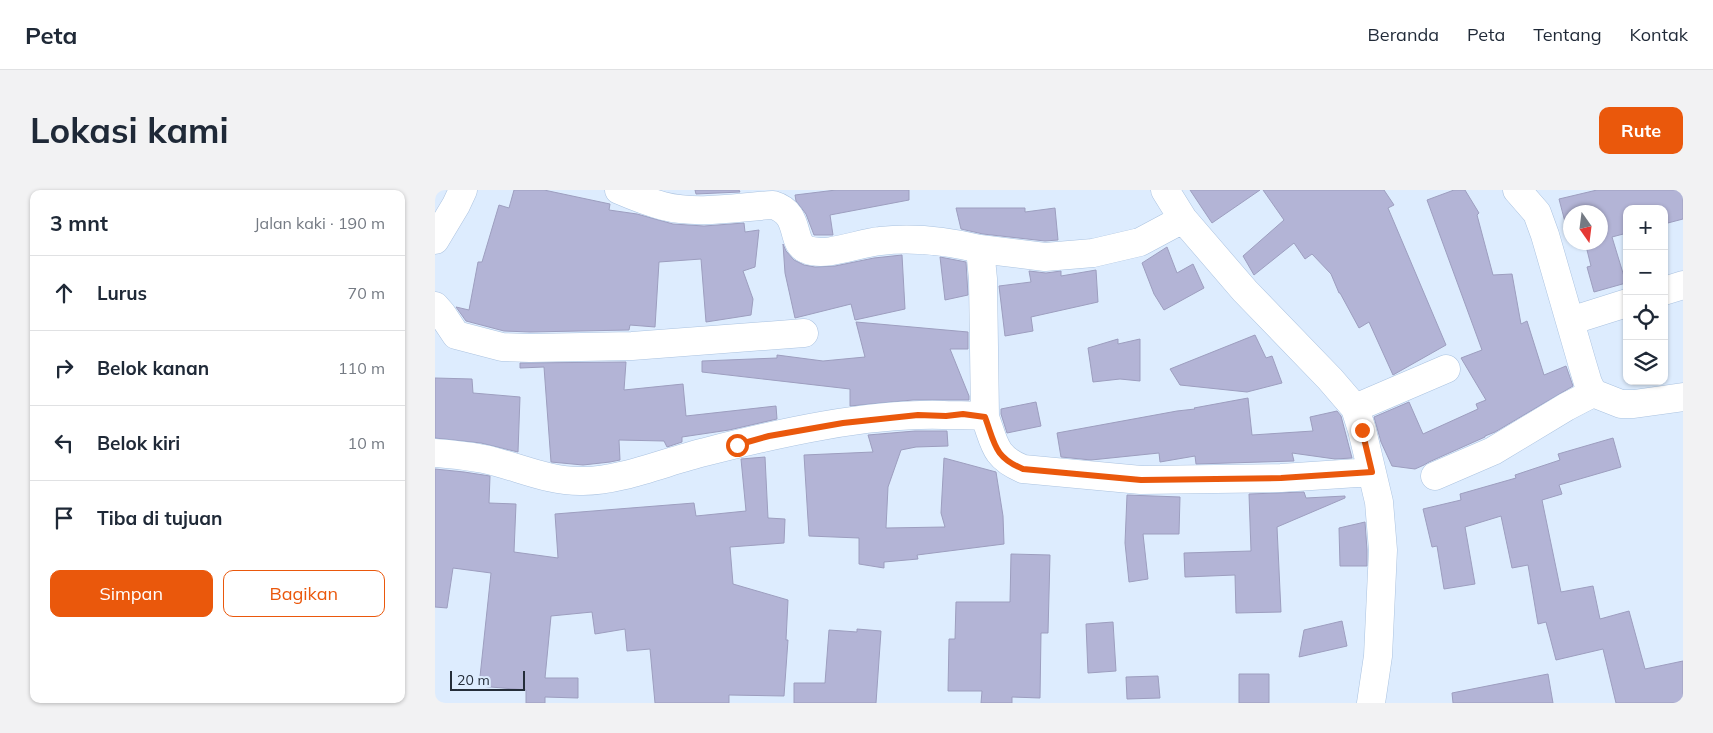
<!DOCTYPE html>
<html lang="id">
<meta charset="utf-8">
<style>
:root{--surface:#fff;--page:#f2f2f3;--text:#1f2937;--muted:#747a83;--line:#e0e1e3;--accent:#ea580c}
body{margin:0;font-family:Mulish,sans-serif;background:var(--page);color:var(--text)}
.controls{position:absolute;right:15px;top:15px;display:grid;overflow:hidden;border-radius:10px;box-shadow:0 1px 4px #0004}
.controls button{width:45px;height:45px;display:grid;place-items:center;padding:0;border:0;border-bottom:1px solid var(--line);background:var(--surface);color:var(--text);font:25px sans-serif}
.compass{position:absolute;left:1128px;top:15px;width:45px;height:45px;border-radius:50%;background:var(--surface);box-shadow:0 1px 4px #0004;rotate:166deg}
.scale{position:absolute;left:15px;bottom:12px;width:75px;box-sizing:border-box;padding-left:5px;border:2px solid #242d39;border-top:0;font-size:14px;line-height:18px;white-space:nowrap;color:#242d39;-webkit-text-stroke:4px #ddecfe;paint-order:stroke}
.stop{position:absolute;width:15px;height:15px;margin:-11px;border:4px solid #ea580c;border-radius:50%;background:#fff}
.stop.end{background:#ea580c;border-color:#fff;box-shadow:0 1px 5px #0008}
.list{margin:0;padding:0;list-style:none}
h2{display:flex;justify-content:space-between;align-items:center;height:65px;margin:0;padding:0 20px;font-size:21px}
h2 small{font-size:16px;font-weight:400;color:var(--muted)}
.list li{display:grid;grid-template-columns:32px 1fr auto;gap:15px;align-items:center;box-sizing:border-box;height:75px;padding:0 20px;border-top:1px solid var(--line)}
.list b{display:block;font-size:19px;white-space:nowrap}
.list em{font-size:16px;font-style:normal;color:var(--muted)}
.actions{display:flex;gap:10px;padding:15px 20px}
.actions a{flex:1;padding:11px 0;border:1px solid var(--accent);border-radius:10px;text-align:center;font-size:18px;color:var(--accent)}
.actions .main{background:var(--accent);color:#fff}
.icon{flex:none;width:28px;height:28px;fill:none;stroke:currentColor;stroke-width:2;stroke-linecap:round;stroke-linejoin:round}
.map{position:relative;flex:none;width:1248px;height:513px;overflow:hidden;border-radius:10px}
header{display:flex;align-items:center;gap:30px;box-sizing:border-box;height:70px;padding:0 25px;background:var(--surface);border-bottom:1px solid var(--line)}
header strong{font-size:24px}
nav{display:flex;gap:28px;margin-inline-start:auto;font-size:18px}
.intro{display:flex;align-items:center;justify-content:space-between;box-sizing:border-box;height:120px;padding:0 30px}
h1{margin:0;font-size:35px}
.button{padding:12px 22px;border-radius:10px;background:var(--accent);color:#fff;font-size:18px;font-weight:700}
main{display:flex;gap:30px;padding:0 30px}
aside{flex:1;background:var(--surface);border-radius:10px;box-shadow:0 1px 4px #0004}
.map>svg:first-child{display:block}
</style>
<header>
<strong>Peta</strong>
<nav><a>Beranda</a><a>Peta</a><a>Tentang</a><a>Kontak</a></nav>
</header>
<div class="intro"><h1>Lokasi kami</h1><a class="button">Rute</a></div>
<main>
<aside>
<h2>3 mnt<small>Jalan kaki · 190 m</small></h2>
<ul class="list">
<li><svg class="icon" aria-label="ahead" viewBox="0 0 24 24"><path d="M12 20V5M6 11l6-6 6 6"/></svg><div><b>Lurus</b></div><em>70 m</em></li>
<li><svg class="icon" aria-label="right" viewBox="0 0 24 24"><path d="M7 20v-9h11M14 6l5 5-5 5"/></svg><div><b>Belok kanan</b></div><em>110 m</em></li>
<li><svg class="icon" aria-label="left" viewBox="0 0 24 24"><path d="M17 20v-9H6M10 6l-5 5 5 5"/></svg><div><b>Belok kiri</b></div><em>10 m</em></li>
<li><svg class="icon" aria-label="arrive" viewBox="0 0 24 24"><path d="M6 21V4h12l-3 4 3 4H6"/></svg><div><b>Tiba di tujuan</b></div></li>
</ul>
<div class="actions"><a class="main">Simpan</a><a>Bagikan</a></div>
</aside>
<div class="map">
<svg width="1248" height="513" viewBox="0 0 1248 513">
<rect width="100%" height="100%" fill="#ddecfe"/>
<path fill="#b3b4d6" stroke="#9d9ebf" d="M79 0H109L175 14 174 20 202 24 238 34 269 36 309 33 310 42 324 40 320 77 308 81 318 109 316 125 271 132 266 69 224 72 220 137 195 135 194 140 95 142 69 141 31 131 21 117 34 120 43 72H47L64 15 74 18Z
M260 0H304L305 2 261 4Z
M401 0H474V10L395 25 398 45H379L371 24 361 11 360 5Z
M755 0H825L777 33Z
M828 0H949L959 15 953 18 1011 155 958 185 934 132 924 138 905 103H904L896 84 877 64 870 69 859 53 819 85 808 66 849 30Z
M1019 0H1030L1044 23 1042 25 1058 85 1077 84 1086 134 1092 131 1109 185 1131 176 1138 196 1060 242 1050 246V247L994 272 989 275 980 279 957 276 946 252 939 227 974 212 988 244 1043 219 1041 214 1051 210 1026 168 1047 160 992 10Z
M1162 0H1248V29L1229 34V19H1192V43L1177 47 1191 93 1159 102 1152 77 1156 76 1150 52H1166V22H1136V30L1130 32 1124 9Z
M521 18H590V22L620 18 623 50 610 51 548 44 526 39Z
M348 54 351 61 359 70 369 75 380 77 400 76 439 68 467 65 470 119 420 130 416 114 360 128 350 83Z
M732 57 742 83 758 74 769 98 729 120 719 104 707 73Z
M505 67 531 72 533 105 510 110Z
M661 80 663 112 596 127 598 141 570 146 564 96 596 92 594 81 611 83 626 81V86Z
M421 132 533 142V159H515L534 206V210H478L415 216V199L267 182V171L342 168V165L388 171 430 167Z
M820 145 831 168 837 166 847 193 812 202 745 195 735 179Z
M683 149V154L705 149V191L685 189 658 192 653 158Z
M191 172 189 200 248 194 251 226 341 216 342 229 294 240 247 247V252L232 257 229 251 184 250 185 270 175 272 148 275 116 272 109 177 85 178V173Z
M0 188 37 189 38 203 85 207 83 262 46 253 0 248Z
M813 208 817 245 878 241 875 227 902 221 906 226 917 268 900 269 857 263 859 271 761 274 760 266 725 272 724 263 656 270 626 267 622 243 742 221 760 219 759 218Z
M601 212 606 236 572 243 566 224V219Z
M480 241H512L513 256 481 257 466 260 453 297 451 338 510 337 506 323 509 268 561 282 568 326 569 354 482 365 483 369 449 372V378L424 374V348L374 346 369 265 438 262 433 245Z
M1178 248 1186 277 1124 295 1127 304 1107 310 1126 402 1158 396 1165 429 1194 421 1210 479 1248 471V513H1181L1168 459 1121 470 1111 432 1103 434 1093 375 1077 378 1066 326 1030 337 1040 394 1009 399 1002 356 997 357 988 319 1026 310 1025 304 1081 288 1080 285 1125 270 1123 264Z
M330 267 333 328 350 329 349 353 295 357 298 394 353 410 351 450H353L349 506 294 505V513H220L215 459 192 461 190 439 160 444 157 422 116 426 110 488H143V508L110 507V513H91V500L44 496 56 383 18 378 12 418 0 417V279L29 282 55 286 54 313 81 314 79 362 123 368 120 324 259 313 261 326 311 321 306 269Z
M869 302 871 308 910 306V308L842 337 846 422 801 423 800 385 750 387 749 363 816 361 814 304Z
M692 305 745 307 744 344H708L713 389 694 392 690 353Z
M930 332 932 360V376H905L904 338Z
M576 364 615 365 613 443H606L605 508 577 507V513H546L547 501H513L514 449H520L521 412H575Z
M907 431 912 456 864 467 869 440Z
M678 432 681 481 653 483 651 434Z
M422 439 446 441 441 513H359V493H390L394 440 422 442Z
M804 484H834V513H804Z
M1113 484 1118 513H1018L1017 503Z
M723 486 725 508 692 509 691 487Z"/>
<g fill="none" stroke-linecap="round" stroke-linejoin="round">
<defs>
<path id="minor" d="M184 0C198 6 213 12 228 16 263 25 303 17 338 15 368 24 354 54 373 60 392 67 424 53 445 51 478 47 512 51 545 59L548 89 550 227
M730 0 748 29
M1082 0 1102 23 1110 45 1147 173 1153 193 1158 203 1186 214H1199L1248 207
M0 50 21 15 28 0
M545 59 610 67 658 63 705 52 748 29 810 101 895 189 920 218 927 240 944 312 948 360 943 466 936 513
M1229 101 1248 95
M0 116 7 124 21 145 67 157 95 158 197 156 369 143
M1135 131 1192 113
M920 218 1011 179
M0 263C16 264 33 266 49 269 82 276 113 292 148 291 186 291 232 271 270 262 344 243 432 223 508 225 523 226 535 224 550 227 560 254 559 267 588 279L706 290 846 288 937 282
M1000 286 1058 261 1131 217 1158 203"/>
</defs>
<use href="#minor" stroke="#abc3e0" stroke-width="29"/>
<use href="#minor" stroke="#fff" stroke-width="28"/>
</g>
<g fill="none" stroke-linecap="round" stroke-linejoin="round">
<path stroke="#ea580c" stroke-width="6" d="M302 255 334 246 408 233 483 225 511 226 528 224 550 227C560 254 559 267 588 279L706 290 846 288 937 282 927 240"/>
</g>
</svg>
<div class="controls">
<button>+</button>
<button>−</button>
<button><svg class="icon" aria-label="locate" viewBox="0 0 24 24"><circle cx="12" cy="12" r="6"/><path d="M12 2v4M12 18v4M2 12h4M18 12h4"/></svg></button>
<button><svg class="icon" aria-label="layers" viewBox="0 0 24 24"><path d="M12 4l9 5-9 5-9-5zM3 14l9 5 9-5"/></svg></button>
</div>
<svg class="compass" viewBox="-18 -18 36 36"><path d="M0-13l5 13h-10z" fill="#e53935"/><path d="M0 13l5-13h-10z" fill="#747a83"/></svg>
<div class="scale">20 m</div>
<div class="stop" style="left:302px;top:255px"></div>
<div class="stop end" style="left:927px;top:240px"></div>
</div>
</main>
